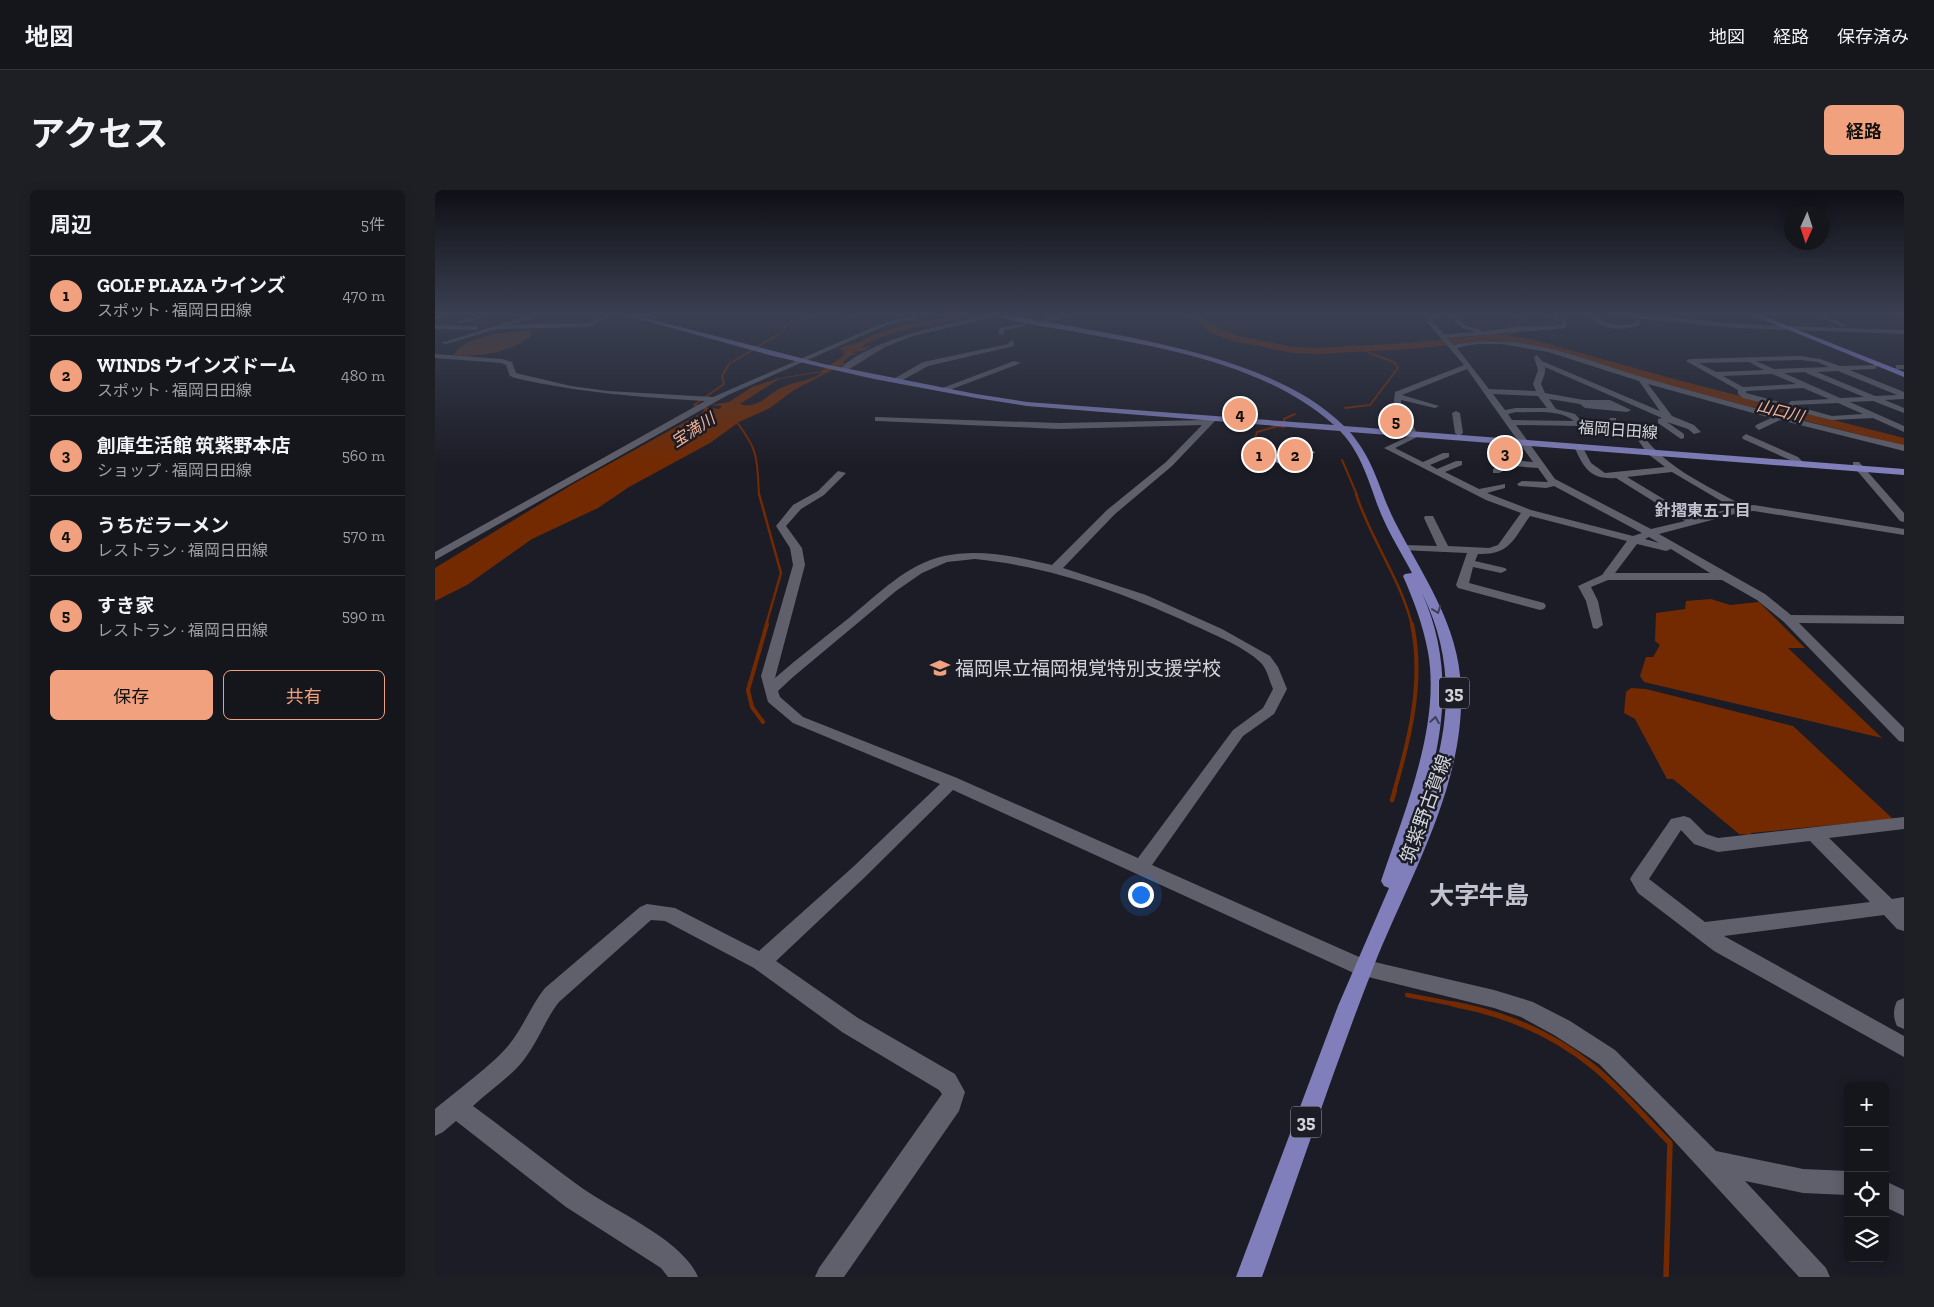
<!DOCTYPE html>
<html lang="ja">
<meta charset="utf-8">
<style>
:root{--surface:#15151c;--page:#1e1e25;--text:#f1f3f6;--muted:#9d9fa3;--line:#34343b;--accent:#f1a17d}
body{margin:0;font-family:"Zilla Slab","Noto Sans JP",serif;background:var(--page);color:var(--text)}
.controls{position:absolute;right:15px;bottom:15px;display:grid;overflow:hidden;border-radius:8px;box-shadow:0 2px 12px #0003}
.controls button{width:45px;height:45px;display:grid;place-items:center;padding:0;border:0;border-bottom:1px solid var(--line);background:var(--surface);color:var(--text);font:25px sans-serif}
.compass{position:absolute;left:1349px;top:15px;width:45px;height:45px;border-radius:50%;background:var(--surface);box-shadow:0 2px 12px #0003;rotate:183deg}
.you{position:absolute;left:705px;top:704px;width:18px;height:18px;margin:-12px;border:4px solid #fff;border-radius:50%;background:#1a73e8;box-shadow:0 0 0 8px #1a73e833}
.badge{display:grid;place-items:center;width:32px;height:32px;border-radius:50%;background:var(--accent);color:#111;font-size:16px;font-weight:700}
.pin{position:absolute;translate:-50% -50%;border:2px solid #fff;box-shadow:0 1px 5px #0006}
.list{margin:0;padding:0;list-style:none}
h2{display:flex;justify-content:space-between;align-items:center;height:65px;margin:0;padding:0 20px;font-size:21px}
h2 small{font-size:16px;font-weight:400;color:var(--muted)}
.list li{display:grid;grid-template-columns:32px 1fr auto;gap:15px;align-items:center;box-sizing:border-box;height:80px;padding:0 20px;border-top:1px solid var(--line)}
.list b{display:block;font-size:19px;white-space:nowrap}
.list p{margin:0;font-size:16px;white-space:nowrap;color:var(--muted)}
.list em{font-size:16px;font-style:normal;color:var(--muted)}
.actions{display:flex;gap:10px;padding:15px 20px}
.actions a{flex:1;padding:11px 0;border:1px solid var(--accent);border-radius:8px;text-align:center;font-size:18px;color:var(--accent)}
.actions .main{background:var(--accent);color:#111}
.icon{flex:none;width:28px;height:28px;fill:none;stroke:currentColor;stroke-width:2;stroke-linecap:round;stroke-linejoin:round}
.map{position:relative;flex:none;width:1469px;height:1087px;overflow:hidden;border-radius:8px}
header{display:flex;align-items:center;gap:30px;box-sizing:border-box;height:70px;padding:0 25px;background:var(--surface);border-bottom:1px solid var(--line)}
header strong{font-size:24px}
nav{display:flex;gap:28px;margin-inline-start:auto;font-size:18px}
.intro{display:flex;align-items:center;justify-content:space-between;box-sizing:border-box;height:120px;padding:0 30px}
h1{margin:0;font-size:35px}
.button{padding:12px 22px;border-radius:8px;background:var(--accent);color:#111;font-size:18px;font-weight:700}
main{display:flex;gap:30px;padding:0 30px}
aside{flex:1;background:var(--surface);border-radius:8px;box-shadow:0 2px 12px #0003}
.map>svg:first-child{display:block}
</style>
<header>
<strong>地図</strong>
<nav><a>地図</a><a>経路</a><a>保存済み</a></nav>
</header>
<div class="intro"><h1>アクセス</h1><a class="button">経路</a></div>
<main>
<aside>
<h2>周辺<small>5件</small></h2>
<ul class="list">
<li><span class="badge">1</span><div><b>GOLF PLAZA ウインズ</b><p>スポット · 福岡日田線</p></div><em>470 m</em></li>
<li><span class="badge">2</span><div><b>WINDS ウインズドーム</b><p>スポット · 福岡日田線</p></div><em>480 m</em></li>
<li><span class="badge">3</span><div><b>創庫生活館 筑紫野本店</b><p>ショップ · 福岡日田線</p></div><em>560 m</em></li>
<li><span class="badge">4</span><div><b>うちだラーメン</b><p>レストラン · 福岡日田線</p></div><em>570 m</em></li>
<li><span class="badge">5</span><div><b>すき家</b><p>レストラン · 福岡日田線</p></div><em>590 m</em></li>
</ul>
<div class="actions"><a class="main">保存</a><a>共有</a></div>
</aside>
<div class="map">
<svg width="1469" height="1087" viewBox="0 0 1469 1087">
<rect width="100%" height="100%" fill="#1c1c26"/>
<path fill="#61341f" d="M83 141H95L98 144C80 162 43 168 19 165 26 148 67 142 83 141Z"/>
<path fill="#742a00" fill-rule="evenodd" d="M525 124H547C506 134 466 136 429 155L426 158 437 155 428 161 417 162 423 165H416L408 172 409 174 359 200 335 218 304 232 275 253 194 297 163 318 97 349 32 395 0 411V378L138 294 259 227 269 221 268 217 284 219 287 216 275 215 294 212 317 197 344 188 386 181 410 165 407 162 410 160 403 159C411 154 421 155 428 150 458 133 492 134 525 124ZM388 182C373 192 366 190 351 196 334 201 325 220 305 214L344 189Z
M1276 409 1295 415 1324 412 1370 458H1353L1447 548 1209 492 1205 486 1211 467H1218L1225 455 1220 451 1221 423 1250 419 1251 411Z
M1196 498 1211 499 1358 536 1458 629 1316 643V645L1304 644 1238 589H1232L1200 529 1189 523 1191 502Z"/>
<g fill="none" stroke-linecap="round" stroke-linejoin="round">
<path stroke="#742a00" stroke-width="2" d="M403 124 416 126 421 124
M1066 147 1083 141V133L1089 129 1077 124
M927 158 935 163
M265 216 259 215 289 194 287 186 294 174 349 141 350 135 379 124
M910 218 935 215 963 178 959 172 937 164
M301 231C324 261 322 268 324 305
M814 254 820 249 822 242 843 236 849 237V229L860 224
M907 270 922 305"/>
<path stroke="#742a00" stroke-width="2.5" d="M324 304 346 383 331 435
M921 304C936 350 965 388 977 435"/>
<path stroke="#742a00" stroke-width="4" d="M328 532 317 517 313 500 332 434
M959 602C975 548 989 490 977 434"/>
<path stroke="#742a00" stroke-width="4.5" d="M957 610 960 600
M972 805 1024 815"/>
<path stroke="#742a00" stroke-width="5.5" d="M1018 814C1067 823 1116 843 1156 875 1182 895 1211 929 1235 953L1231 1087"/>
<path fill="#742a00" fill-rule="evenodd" d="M750 124H761L787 140 804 146 858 157 882 158 975 153 1060 144 1095 149 1239 189 1469 248V256L1231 195 1094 155 1060 150 975 159 882 164 858 163 797 151 779 144Z"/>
</g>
<path fill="#aaaafb" d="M1062 255 1075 257 1081 260 1079 268 1059 265Z
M855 257 867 259 880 262 864 274 860 273 852 277 836 270Z"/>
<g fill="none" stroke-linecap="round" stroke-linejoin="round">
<path fill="#5f606b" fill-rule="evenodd" d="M9 124H19L0 130V126Z
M50 124H60L24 134 21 132Z
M98 124H107L75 135 153 133 170 124H177L154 137 62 139 11 154 6 153Z
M489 124H500L452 135 293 205 0 370V362L270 211C204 207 146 203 80 188L75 186 71 175 66 173 0 168V164L67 169 77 172 81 183 85 184 136 196 173 201 278 207 448 133Z
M558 124 560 127 478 146 450 157 411 181 404 179C442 146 510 135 558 124Z
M627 124H637L611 132 608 130Z
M998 124H1005L997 131 1009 144 1041 142 1027 138 1013 124H1019L1031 136 1046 140 1047 142 1078 137 1126 135 1127 133 1110 124H1118L1132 131 1131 138 1012 148 1018 155C1093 140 1155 173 1224 192 1307 215 1385 236 1469 255V261L1345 230 1324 240 1320 237 1321 235 1336 228 1213 194 1237 226 1259 235 1266 242 1259 244 1253 239 1232 232 1249 244V248L1246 249 1223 233V229L1227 228 1110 177V183L1106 194 1110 203 1149 210H1175L1196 220 1192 222 1150 218 1145 214 1114 209 1121 219 1140 224 1149 234 1148 236 1081 235 1120 289 1216 339 1250 331 1181 288C1155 290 1148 277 1139 256L1146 254 1156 273 1170 283 1230 277 1213 264 1197 242 1173 235 1175 228H1181V232L1203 238C1226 276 1271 295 1309 316L1319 315 1469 339V345L1319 321 1307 322 1224 344 1330 404 1356 425 1469 426V434L1364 433 1469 538V552L1464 551 1349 432 1322 410 1287 390H1173L1156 397 1163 411 1168 435 1162 439 1158 438 1151 411 1143 396 1167 385 1192 351 1095 326C1078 350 1075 365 1043 364L1040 371 1070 378 1072 380 1066 383 1038 377 1034 393 1109 413 1111 416 1109 419 1105 420 1023 398 1021 395 1032 363 966 360 964 358 970 355 1002 356 989 328 990 326H998L1013 356 1054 358 1063 355 1086 323 1051 310 949 258 974 246 971 236 958 218 960 202 1029 175 991 131ZM1041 154H1066L1113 162 1204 191 1225 221 1107 171 1102 165 1099 167 1103 180 1098 194 1101 201 1054 199 1022 158ZM1032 179 1098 272 1077 270 1058 279V283H1064L1078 276 1103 278 1113 292 1087 291 1082 294 1084 296 1111 298 1119 296 1207 343 1198 346 1096 320 1052 303 1070 298V294L1044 299 1010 282 1027 275V271H1021L1002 279 995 275 1014 267V263H1008L988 272 960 258 982 247C981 232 966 225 966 210L1000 218 1004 216 967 205ZM1058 204 1103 206 1112 218H1081L1070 220ZM1081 222C1099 223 1125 219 1139 231L1077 230 1073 224ZM1237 282 1298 318 1260 328 1192 287ZM1214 347 1224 353 1210 349ZM1202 354 1231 361 1236 359 1275 383H1180Z
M1151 124H1205L1302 134 1469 140V144L1302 138 1207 129 1203 136C1183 141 1166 140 1151 124ZM1160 126 1201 128 1199 134C1183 136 1173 136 1160 126Z
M1378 124H1386L1413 136 1408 137Z
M1460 124H1469V128Z
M589 133 591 136 570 140 568 145 563 144 565 138Z
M0 135 41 136 44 138 41 140 0 139Z
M576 150 579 152V156L493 176 464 192 457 190 488 172 573 154Z
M1366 166 1385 169 1405 176 1443 175 1440 179 1415 180 1469 202V209L1450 210 1469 218V223L1438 211 1415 212 1469 236V242L1438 228 1397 230 1308 208 1303 204V200L1251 171 1255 169ZM1366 170 1382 172 1394 177 1339 179 1321 171ZM1314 172 1329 180 1281 182 1264 173ZM1403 181 1462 205 1440 206 1382 182ZM1371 182V183L1429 207 1405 208 1349 183ZM1337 184 1361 194 1308 197 1288 186ZM1368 198 1394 209 1356 211 1353 214 1311 203V201ZM1403 213 1428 224 1397 226 1357 215Z
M579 171 586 173 509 202 502 200Z
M1461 175H1469V179H1461Z
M1021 221 1025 223 1028 243 1024 246 1020 243 1017 223Z
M440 227 624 233 772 230 780 227V231L737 276 680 324 628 378 711 405 787 439 835 466 843 477 852 499 839 524 808 546 717 675 931 770 1059 800 1098 812 1135 831 1180 860 1281 961 1368 979 1413 981V1005L1368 1003 1310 991 1391 1078 1395 1087H1364L1218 928 1164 874 1119 845 1086 827 1059 818 921 784 518 600 430 687 341 771 423 828 520 884 530 902 524 921 409 1087H380L384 1078 507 904 504 900 407 842 319 778 230 731 216 730 124 812C110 830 103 852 88 871 74 888 54 901 38 916 75 943 110 971 147 998 181 1022 248 1050 263 1087H233L226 1078 131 1017 21 931 8 942 0 946V919C21 901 56 876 73 856 88 838 95 817 110 798L205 717 212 714 240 718 324 761 418 677 505 594 358 533 333 512 326 486 358 375 355 358 341 336 358 315 383 301 403 281 411 283 389 305 366 319 351 336 367 358 370 375 340 488C364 467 389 448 414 428 442 405 472 374 509 366 545 358 582 367 617 375L672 320 731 272 767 235 624 239 443 231H440ZM540 369C619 377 693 404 765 438 784 447 809 457 825 472 832 478 834 490 838 499L828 518 798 540 703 668 522 588 368 527 345 507 343 501 358 487 461 401 487 383 512 372Z
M1311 244 1363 267 1369 273 1361 275 1357 271 1308 249 1307 247Z
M1418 272H1424L1469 323V332L1465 331 1418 276Z
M1249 626 1255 628 1271 644 1283 648 1469 627V639L1394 648 1457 709 1469 707V741L1462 739 1449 725 1289 746 1469 846V867L1279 761 1203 703 1195 689 1198 684 1236 629ZM1246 640 1259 654 1283 662 1375 651 1435 712 1270 732 1214 689Z
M1469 808V839L1462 836C1458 827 1458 820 1462 811Z
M1450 991 1469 1000V1026L1450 1017Z"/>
<path fill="#807fbb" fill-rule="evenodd" d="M186 124H195L389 174 541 204 592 212 899 235C830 174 729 158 641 142 623 138 570 132 556 124H568C669 144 834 161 909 236L1469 279V285L915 242C940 272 943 297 959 330 987 385 1024 434 1026 498 1030 597 973 689 938 778 898 880 864 984 827 1087H801L903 816 954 698 949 696 946 691C969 622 1006 536 993 462 988 435 979 411 968 386L970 384 977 383C967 364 955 345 946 324 934 294 928 265 905 241L592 216 541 208 439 189 338 166ZM987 403C1025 479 1013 551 984 628 1008 551 1021 479 987 403Z"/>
<path fill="#9694f0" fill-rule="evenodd" d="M1315 124H1323L1469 182V187Z"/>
</g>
<defs><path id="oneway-chevron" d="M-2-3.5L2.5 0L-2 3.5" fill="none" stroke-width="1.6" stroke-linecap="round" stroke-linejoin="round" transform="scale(1.25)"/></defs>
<g stroke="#3f3f5a">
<use href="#oneway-chevron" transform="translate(1002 420) rotate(70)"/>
<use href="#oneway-chevron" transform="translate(1000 530) rotate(-81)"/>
</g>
<linearGradient id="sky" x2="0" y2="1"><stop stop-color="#0f0f15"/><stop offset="0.45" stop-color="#3a4052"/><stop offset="1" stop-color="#3a4052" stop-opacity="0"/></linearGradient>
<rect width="1469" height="276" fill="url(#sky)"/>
<defs>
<symbol id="school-bare" viewBox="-9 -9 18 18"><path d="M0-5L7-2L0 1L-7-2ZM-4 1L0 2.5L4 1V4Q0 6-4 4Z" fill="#f1a17d" stroke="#1c1c26" stroke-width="2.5" paint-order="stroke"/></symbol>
</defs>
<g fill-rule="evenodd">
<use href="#school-bare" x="491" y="464" width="28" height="28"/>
</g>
<g text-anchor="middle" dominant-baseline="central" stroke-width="5" stroke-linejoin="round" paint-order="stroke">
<g font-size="16" font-style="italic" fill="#f3b195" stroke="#1c1c26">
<text transform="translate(1345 221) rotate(14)">山口川</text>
<text transform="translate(258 240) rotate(-33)">宝満川</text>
</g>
<g font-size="16" fill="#d3d4da" stroke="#1c1c26">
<text transform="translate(1183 240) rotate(4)">福岡日田線</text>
</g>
<g font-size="16" font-weight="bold" fill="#c2c3d0" stroke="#1c1c26">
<text x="1268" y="320">針摺東五丁目</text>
</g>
<g fill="#1c1c26" stroke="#9c9da4" stroke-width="1">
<rect x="1004" y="487.5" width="30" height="31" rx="4"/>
<rect x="856" y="916.5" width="30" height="31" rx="4"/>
</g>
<g font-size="18" font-weight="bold" fill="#d3d4da">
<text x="1019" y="503">35</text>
<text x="871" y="932">35</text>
</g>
<g font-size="19" fill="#d3d4da" stroke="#1c1c26" text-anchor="start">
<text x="520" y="478">福岡県立福岡視覚特別支援学校</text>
</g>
<g font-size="19" fill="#d3d4da" stroke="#1c1c26">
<text transform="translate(991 619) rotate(-70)">筑紫野古賀線</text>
</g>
<g font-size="25" font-weight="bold" fill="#c2c3d0" stroke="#1c1c26">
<text x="1044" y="705">大字牛島</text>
</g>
</g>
</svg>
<div class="controls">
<button>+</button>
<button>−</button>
<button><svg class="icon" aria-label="locate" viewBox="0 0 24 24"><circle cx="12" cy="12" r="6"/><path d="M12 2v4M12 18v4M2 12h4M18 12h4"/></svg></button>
<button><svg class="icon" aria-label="layers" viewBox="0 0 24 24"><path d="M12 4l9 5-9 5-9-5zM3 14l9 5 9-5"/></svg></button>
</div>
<svg class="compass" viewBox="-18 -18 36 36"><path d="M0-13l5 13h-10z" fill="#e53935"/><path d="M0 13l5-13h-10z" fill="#9d9fa3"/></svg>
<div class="you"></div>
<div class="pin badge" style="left:824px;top:265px">1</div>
<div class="pin badge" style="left:860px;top:265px">2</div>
<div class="pin badge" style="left:1070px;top:263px">3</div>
<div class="pin badge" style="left:805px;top:224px">4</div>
<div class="pin badge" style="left:961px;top:231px">5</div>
</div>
</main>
